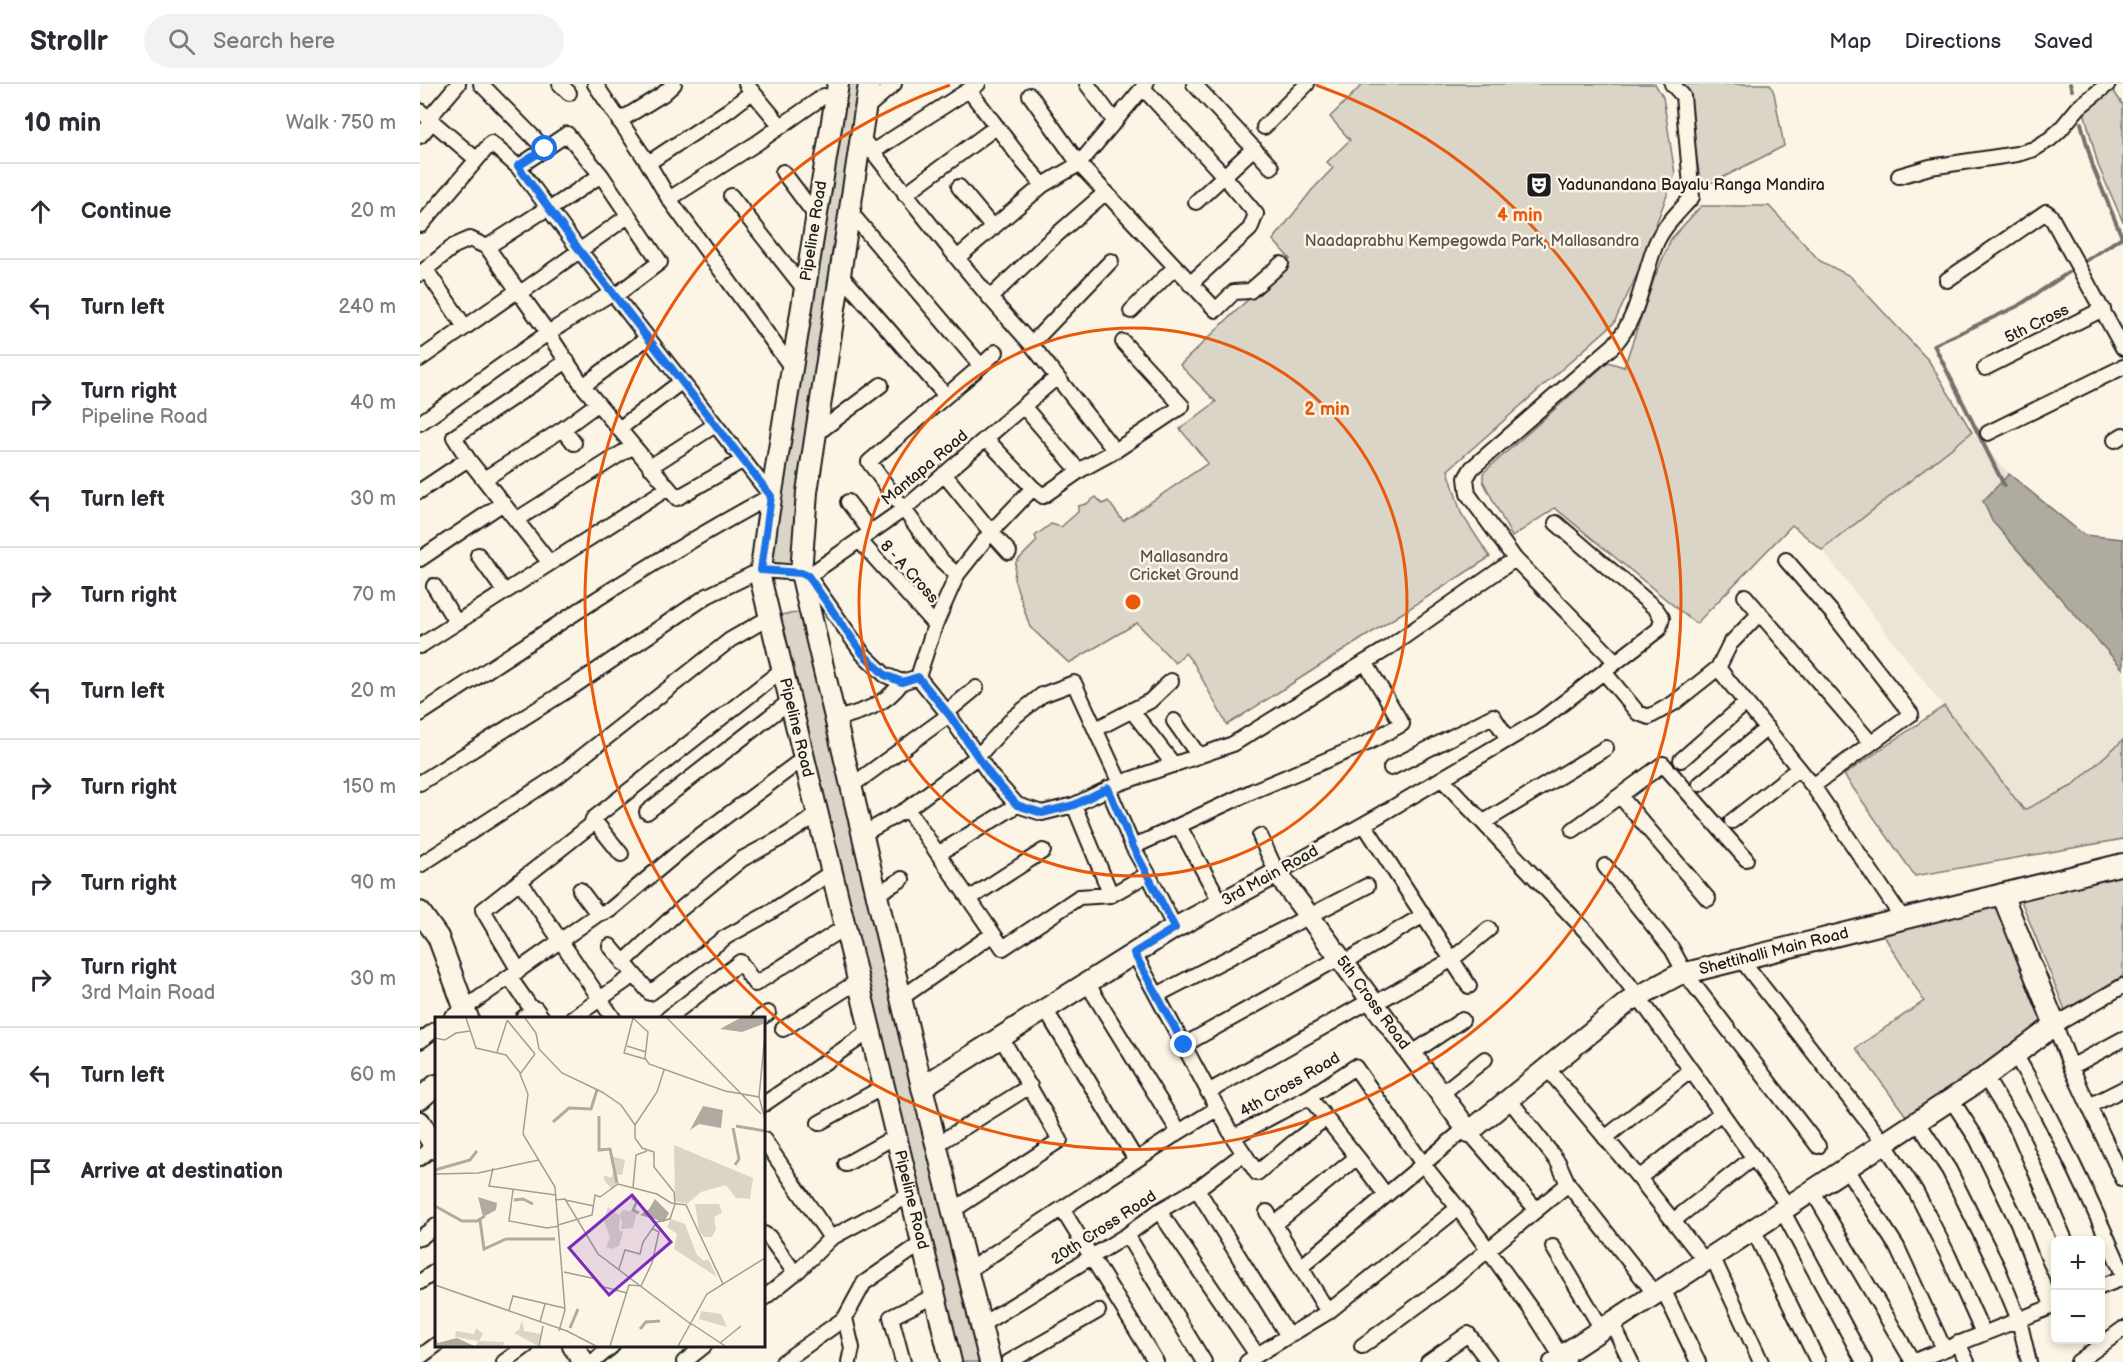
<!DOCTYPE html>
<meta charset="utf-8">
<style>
:root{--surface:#fff;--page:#f2f2f3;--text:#2b2b33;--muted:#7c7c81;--line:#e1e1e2}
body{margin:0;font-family:"Balsamiq Sans",sans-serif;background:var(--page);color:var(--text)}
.controls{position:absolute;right:18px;bottom:18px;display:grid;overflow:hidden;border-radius:9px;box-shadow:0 3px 9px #0003}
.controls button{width:54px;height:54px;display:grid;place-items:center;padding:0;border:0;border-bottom:2px solid var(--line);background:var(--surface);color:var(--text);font:30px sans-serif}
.stop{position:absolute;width:18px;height:18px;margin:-14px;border:4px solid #1a73e8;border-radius:50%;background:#fff}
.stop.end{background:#1a73e8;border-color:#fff;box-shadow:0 2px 6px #0008}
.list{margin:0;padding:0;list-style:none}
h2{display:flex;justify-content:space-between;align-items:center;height:78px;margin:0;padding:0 24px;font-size:26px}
h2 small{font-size:20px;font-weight:400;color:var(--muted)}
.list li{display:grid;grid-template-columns:39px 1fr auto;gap:18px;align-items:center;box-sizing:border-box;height:96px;padding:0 24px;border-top:2px solid var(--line)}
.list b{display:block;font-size:22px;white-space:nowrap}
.list p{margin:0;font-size:20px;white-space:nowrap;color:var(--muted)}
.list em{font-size:20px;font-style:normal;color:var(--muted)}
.icon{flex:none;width:33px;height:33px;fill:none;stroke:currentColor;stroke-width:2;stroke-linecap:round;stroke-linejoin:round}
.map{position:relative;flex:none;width:1703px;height:1278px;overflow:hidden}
header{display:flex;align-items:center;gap:36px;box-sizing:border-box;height:84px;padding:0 30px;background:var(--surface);border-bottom:2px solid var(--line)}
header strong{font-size:28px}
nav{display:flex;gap:33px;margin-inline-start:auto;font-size:21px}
.search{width:420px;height:54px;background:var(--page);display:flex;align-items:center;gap:15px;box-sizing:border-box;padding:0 21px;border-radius:33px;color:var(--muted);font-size:22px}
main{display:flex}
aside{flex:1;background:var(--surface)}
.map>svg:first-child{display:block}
</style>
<header>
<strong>Strollr</strong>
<div class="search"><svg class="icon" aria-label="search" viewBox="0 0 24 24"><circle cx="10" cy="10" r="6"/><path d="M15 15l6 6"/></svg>Search here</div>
<nav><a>Map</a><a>Directions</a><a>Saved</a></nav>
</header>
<main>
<aside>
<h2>10 min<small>Walk · 750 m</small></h2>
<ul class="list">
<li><svg class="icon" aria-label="ahead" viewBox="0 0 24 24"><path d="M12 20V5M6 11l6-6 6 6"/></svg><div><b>Continue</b></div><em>20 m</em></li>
<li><svg class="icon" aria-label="left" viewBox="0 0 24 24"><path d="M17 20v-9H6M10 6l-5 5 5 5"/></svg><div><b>Turn left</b></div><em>240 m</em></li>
<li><svg class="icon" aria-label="right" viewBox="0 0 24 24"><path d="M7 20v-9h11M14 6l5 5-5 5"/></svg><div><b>Turn right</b><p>Pipeline Road</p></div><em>40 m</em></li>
<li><svg class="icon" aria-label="left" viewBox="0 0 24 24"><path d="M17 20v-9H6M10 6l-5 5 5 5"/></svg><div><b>Turn left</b></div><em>30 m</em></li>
<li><svg class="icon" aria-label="right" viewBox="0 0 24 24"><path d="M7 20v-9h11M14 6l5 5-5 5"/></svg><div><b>Turn right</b></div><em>70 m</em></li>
<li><svg class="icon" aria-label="left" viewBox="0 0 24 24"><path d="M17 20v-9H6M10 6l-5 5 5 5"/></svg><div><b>Turn left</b></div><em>20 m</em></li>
<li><svg class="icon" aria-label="right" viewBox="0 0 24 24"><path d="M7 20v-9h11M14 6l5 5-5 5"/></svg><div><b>Turn right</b></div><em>150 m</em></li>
<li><svg class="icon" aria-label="right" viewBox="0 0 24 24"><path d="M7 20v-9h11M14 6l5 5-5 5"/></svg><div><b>Turn right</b></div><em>90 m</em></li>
<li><svg class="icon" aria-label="right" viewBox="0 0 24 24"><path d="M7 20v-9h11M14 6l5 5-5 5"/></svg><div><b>Turn right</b><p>3rd Main Road</p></div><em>30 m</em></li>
<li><svg class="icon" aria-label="left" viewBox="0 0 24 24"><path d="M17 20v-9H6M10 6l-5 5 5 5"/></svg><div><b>Turn left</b></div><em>60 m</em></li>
<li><svg class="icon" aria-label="arrive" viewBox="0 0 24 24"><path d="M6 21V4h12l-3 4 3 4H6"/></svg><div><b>Arrive at destination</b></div></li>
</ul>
</aside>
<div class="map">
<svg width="1703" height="1278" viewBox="0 0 1703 1278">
<rect width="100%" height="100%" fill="#fcf5e5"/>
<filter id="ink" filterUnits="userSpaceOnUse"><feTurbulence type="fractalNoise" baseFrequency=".0167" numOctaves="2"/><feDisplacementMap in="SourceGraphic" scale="12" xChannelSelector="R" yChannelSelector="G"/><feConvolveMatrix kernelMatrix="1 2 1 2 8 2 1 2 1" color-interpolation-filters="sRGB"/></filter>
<g filter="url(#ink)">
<path fill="#ebe5d6" d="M1552 348 1589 390 1563 417 1572 437 1703 585V656L1652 702 1604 726 1402 466Z"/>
<path fill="#dbd5c8" stroke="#7c7872" stroke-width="1.5" d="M421 0H440L432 47 374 482H345Z
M943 0H1235L1243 13 1255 90 1216 193 1194 239 1028 386 1041 429 1070 473 807 641 774 580 765 569 755 579 717 539 649 579 610 543 594 495 596 478 617 457 615 452 631 440 641 443 658 428V422L666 420 676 413 683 420 688 417 703 437 788 379 760 345 796 318 760 281 870 175 853 156 892 106 913 84 907 78 930 56 910 33Z
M1261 0H1350L1354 9 1364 62 1294 98 1281 100 1266 9Z
M1693 6 1703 21V138L1678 81 1664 27Z
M1281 122H1349L1400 177 1430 192 1509 277 1552 348 1402 466 1372 441 1276 540 1135 424 1092 453 1063 397V389L1188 278 1204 283 1234 195 1251 155Z
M379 529 566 1278H534L356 531Z
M1524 622 1604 726 1652 702 1703 656V755L1495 792 1424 691Z
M1703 786V892L1645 926 1600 814Z
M1575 821 1624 940 1489 1036 1436 964 1504 917 1461 847Z"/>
<path fill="#b0aba1" stroke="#75726c" stroke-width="1.5" d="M1589 390 1664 451 1703 455V585L1572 437 1563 417Z"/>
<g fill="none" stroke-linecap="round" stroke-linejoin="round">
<path stroke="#75726c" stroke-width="4" d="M1650 0 1652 6
M1584 401 1514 261 1598 222 1702 153 1673 83 1661 39"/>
<defs>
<path id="street" d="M61 0 125 65
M140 0 149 9
M175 0 228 79 249 115 372 284
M326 0 361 42
M667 0 695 38
M726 0 659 80 796 226 814 208 830 207 861 180
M774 0 851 83
M723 4 804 92 836 130 830 145 770 200
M549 6 604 79 623 101
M610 11 659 80 623 101 537 174 570 214 611 260 691 177
M445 25 474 0
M0 27 56 75
M9 34 38 0
M199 37 243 10 254 0
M844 43 887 0
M0 52 13 37
M441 53 537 174
M452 68 558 0
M228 79 309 26 332 8
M98 83 147 50 181 91 240 178 195 212
M363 88 396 132
M1479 92 1510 83 1597 70 1614 65 1630 55 1640 46 1659 23 1688 0
M539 103 573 144
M485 110 576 43
M311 112 385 206
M249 115 337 59 404 12
M776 118 834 64
M130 125 181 91
M430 128 561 282 449 378 522 477 537 491
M67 163 129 123
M6 186 45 243
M0 190 34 162 50 155 67 163 128 249 163 302 257 414 322 377
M420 190 526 312
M1527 196 1626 128 1630 131 1703 264
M99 210 208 132
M570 214 626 160 686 108
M711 227 755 183
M611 260 695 367 662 385 623 412 613 404
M0 275 97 207
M561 282 576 268
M1565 284 1683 225
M163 302 227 254
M603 322 659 387
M0 339 128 249 193 208
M143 345 177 320
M199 345 261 298
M1568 349 1703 283
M396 350 461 301
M566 355 613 404 571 448 589 468
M1695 356 1703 351
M695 367 762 322 703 258
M230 383 295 341
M64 395 143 345 154 359
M0 407 48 375
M428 418 451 448
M96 436 213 362
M439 456 515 541
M58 471 84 507
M0 475 83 419
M1366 476 1413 530 1491 630 1393 702
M129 478 48 375 34 353 147 277
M388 492 484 425 637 293
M14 502 36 538
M1325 512 1451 659
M0 562 248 404
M1196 578 1095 475 1048 410 1046 394 1052 384 1194 261C1219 233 1222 196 1235 162 1242 143 1259 128 1272 113L1263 12 1252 0
M1298 584 1393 702 1483 835
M1184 588 1218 629 1229 633 1254 619 1298 584 1310 560 1340 529
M498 593 515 541 537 491 571 448 524 390
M712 627 754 681
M527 628 556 604
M0 630C116 555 229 477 351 412L160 167 98 83 71 59 1 141
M529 631 571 692 597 721 622 729 654 721 700 699 813 660 965 566 1095 475
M416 635C442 628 466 621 482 598
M754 637 779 672
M676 645 730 617 751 597
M1261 676 1326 619
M971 684 1073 632 1088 655
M1022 695 1177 859 1218 912 1368 1122
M0 699 151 604 287 512 341 486 381 489 388 492 443 570 465 591 482 598 498 593 529 631 431 702
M1280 700 1347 644
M688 704 713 763
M1200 712 1288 815
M654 721 691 811
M487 725 583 864 659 813 691 811 728 790 713 763 833 707 947 659 982 640 945 578
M227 728 370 617
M173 735 201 770
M1312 737 1378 685
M1064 738 1186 664
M944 740 1049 902
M759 742 801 819
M1153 746 1243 680 1326 775
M443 750 487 725 557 673 593 634 622 611 654 599 700 699
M840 752 857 789 960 731 1121 636 1239 545 1242 534 1236 525 1136 439
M518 770 597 721
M0 781 139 691 310 556 350 533
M1185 782 1252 865 1265 889 1398 1062
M728 790 755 844
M100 797 193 934
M160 806 178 830
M457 810 482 795
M549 815 623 767
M190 862 230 909 306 853 349 829 412 788
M714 869 813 1053 837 1089 873 1059 906 1034
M1321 875 1464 1059 1496 1108 1528 1171 1563 1249
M203 879 262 824 322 775 365 752 398 730
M923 879 1002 832
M99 887 63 826 171 741 173 735 363 585
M90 894 113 927
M737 911 947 802
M481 914 573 850
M954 920 1031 876 1069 845
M625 925 716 1076
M31 934 178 830 190 826 266 762 384 674
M103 934 116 925 122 934
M153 934 214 891
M248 934 320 878 335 900 425 843
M340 934 348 929
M363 945 438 897
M1703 955 1651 983 1669 1022 1703 1005
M0 957 16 945
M764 961 919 874
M991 970 1042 936
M1595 970C1636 1041 1670 1115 1703 1190
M1651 983 1635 941 1703 902
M1127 984 1219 1094 1285 1177
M1565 993 1598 1046 1645 1156
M788 1008 951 916
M1021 1010 1065 975
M889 1013 937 1073
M1089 1015 1138 1078 1148 1100
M1531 1015 1557 1055 1598 1139 1614 1181 1633 1222
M344 1020 450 947
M1669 1022 1703 1095
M1497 1037 1529 1086 1577 1183 1599 1236 1609 1278
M399 1039 463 1003
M759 1048 798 1024
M1049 1048 1116 1125
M813 1053 889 1013 935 983 1003 1080 1038 1124 908 1228 847 1128
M1185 1054 1270 987
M344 1056 411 1154
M516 1061 610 1002
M0 1074 15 1062
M426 1080 476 1052
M1426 1084 1477 1163 1524 1265
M1219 1094 1301 1029
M777 1105 868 1252
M1392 1106 1493 1278
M1038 1124 1115 1231 1141 1272 1131 1278
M642 1125 736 1278
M1362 1126 1444 1278
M532 1127 640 1056 581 953
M739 1127 837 1271 827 1278
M1253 1137 1334 1073
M855 1140 937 1073 966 1111
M1333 1145 1398 1278
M344 1150 349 1153 375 1189
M707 1151 784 1278
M0 1154 16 1142
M1133 1163 1182 1245
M1292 1172 1341 1278
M882 1182 1046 1044
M547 1187 759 1048 667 899
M0 1198 16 1187
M1680 1203 1703 1194
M1243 1205 1278 1278
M344 1214 379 1186 411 1154 490 1111
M425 1234 432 1264 429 1278
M1192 1239 1211 1278
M561 1241 707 1151 739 1127 777 1105 823 1070
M1538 1259 1547 1278
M942 1262 1023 1203 1148 1100 1235 1210
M837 1271 908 1228
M0 1273 16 1261
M84 1278 106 1262
M173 1278 192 1262
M264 1278 284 1262
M363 1278 425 1234 444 1199 502 1159
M483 1278 471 1233 514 1212
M589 1278 678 1227
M1008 1278 1048 1250 1069 1278
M1492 1278 1636 1221
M1658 1278 1703 1245"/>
<g id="secondary">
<path id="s1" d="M418 0 347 439 340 493 531 1278"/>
<path d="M449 0 387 408 381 489 502 1003 570 1278"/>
<path d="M0 828 18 853 48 934"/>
<path id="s2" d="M502 1003 751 846 857 789 1049 1048 1208 918 1258 891 1703 780"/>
<path d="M0 1015 16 1001"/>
<path d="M0 1038 16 1065"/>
<path d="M153 1262 164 1278"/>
<path d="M1145 1278 1141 1272 1565 993 1635 941 1582 810"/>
</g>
</defs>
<use href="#street" stroke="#1c1c1c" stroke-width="18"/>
<use href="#secondary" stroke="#1c1c1c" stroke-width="24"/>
<use href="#street" stroke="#fcf5e5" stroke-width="14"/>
<use href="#secondary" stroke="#fcf5e5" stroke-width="20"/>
</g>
</g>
<g fill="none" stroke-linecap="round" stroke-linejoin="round" filter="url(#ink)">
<path stroke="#1a73e8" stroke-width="8" d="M125 65 98 82 160 167 351 412 341 486 381 489 388 492 443 570 465 591 482 598 498 593 530 632 571 692 597 721 622 729 654 721 688 704 713 763 755 844 714 869 764 961"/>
</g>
<g fill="none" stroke="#e8590c" stroke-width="3">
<circle cx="713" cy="518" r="274"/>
<path d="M896 1A548 548 0 1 1 530 1"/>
</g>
<defs>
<symbol id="theatre-square" viewBox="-11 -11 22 22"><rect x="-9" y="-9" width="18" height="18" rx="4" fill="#1c1c1c" stroke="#fcf5e5"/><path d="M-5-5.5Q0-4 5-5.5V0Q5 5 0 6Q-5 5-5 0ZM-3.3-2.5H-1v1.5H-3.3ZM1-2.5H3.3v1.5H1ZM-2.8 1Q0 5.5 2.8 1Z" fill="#fff"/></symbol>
</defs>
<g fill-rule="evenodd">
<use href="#theatre-square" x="1104" y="86" width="30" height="30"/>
</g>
<g text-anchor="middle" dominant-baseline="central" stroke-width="5" stroke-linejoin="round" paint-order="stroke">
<g font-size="16" fill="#1c1c1c" stroke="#fcf5e5" text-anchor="start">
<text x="1138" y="101">Yadunandana Bayalu Ranga Mandira</text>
</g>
<g font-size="16" fill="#1c1c1c" stroke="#fcf5e5">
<text transform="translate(394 147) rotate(-81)">Pipeline Road</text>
<text transform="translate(1617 240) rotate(-26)">5th Cross</text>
<text transform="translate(505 384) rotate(-40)">Mantapa Road</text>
<text transform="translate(489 488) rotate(48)">8 - A Cross</text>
<text stroke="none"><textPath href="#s1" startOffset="654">Pipeline Road</textPath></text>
<text transform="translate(850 792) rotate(-29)">3rd Main Road</text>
<text stroke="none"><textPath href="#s2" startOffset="1098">Shettihalli Main Road</textPath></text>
<text stroke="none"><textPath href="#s2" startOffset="576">5th Cross Road</textPath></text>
<text transform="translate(870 1001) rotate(-30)">4th Cross Road</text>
<text stroke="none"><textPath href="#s1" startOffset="1140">Pipeline Road</textPath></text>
<text transform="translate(684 1144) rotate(-33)">20th Cross Road</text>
</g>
<g font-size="16" fill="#555450" stroke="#fcf5e5">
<text x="1052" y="157">Naadaprabhu Kempegowda Park, Mallasandra</text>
<text x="764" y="473">Mallasandra<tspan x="764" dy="18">Cricket Ground</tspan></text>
</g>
</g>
<g transform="translate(15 933)">
<rect width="330" height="330" fill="#fcf5e5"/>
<path d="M239 128 318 161 315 182 301 181 291 168 266 175 252 187 240 184ZM176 139 190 143 187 158 179 157 182 167 177 172 169 163V158L176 161 178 156ZM260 187H284L287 196 279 200 281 212 277 220H269L264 213ZM173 190 184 198 188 193 202 195 198 211 186 212 187 204 185 200 184 213 188 215 184 229 176 232 171 230 175 221 169 204ZM236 202 250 207 262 238 269 244 273 242 282 260 239 232 242 217 232 210ZM266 294 286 297 292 310 264 302ZM87 303 89 314 106 317 103 329 79 316 84 313ZM41 311 48 317 44 324 69 325 68 329H41L43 324 20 320 21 314 39 317Z" fill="#dbd5c8"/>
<path d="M305 1H328V7L307 15 285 12ZM268 89 288 93 286 111 264 107 255 113ZM43 180 62 186 61 193 48 200ZM220 182 234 196 229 205 205 198 214 192ZM0 321 3 326 22 321 39 329H0Z" fill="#b0aba1"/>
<path fill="none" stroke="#b0aba1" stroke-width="3" d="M164 99V133L175 132 182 166M118 105 134 91 156 92 162 73M301 109 330 114M298 111 304 142 300 148M0 153 35 143 42 134M197 181 202 184 198 193 204 196M79 183 88 182 98 187M0 189 27 204H42L50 199M45 203 49 232 71 222H120M135 311 143 292M205 312 211 305 225 304"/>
<path fill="none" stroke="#a29e95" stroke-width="1.5" d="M31 1 41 31 71 38 86 57M90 1 101 16 104 32 127 56 167 75 186 88 200 108M198 1 189 36 210 42M198 1 213 15 210 41 214 47 290 74 324 80 330 102M232 1 326 97M72 3 100 37M0 21 10 23 21 16 35 14M192 29 211 35M62 35 72 4M100 37 85 57 93 77 88 117 120 170 130 293 124 314M324 80 330 17M200 108 222 75 229 53M58 151 54 169 121 178M0 157 43 156 104 143M198 171 201 138 212 134M78 173 74 204 112 211 124 209M120 183 130 182 163 237 257 308M130 183 159 189M123 208 157 198 160 178 165 180 183 167 222 177 236 186 251 188 288 267M184 252 190 233 205 237 208 225 222 205 235 202 240 187 239 175 219 150V135L207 131 200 121V108M129 255 161 262 165 269 192 276M0 268 132 314 161 329M74 293 78 279 129 291M105 305 110 287M257 307 290 329M285 326 306 309M104 329 108 309M175 329 194 268 206 269 217 246 224 215 218 212M243 329 272 277 330 241"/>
<path fill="#7b2cbf" fill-opacity="0.15" stroke="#7b2cbf" stroke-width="3" d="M197 178 236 225 174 278 134 231Z"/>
<rect width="330" height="330" fill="none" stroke="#1c1c1c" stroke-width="3"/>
</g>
<circle cx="713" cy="518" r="9" fill="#e8590c" stroke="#fcf5e5" stroke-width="3"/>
<g font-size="18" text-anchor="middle" font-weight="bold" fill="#e8590c" stroke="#fcf5e5" stroke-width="5" stroke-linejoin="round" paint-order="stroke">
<text x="1100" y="137">4 min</text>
<text x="907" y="331">2 min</text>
</g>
</svg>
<div class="controls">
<button>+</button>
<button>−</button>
</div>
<div class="stop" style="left:125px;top:65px"></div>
<div class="stop end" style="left:764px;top:961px"></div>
</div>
</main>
